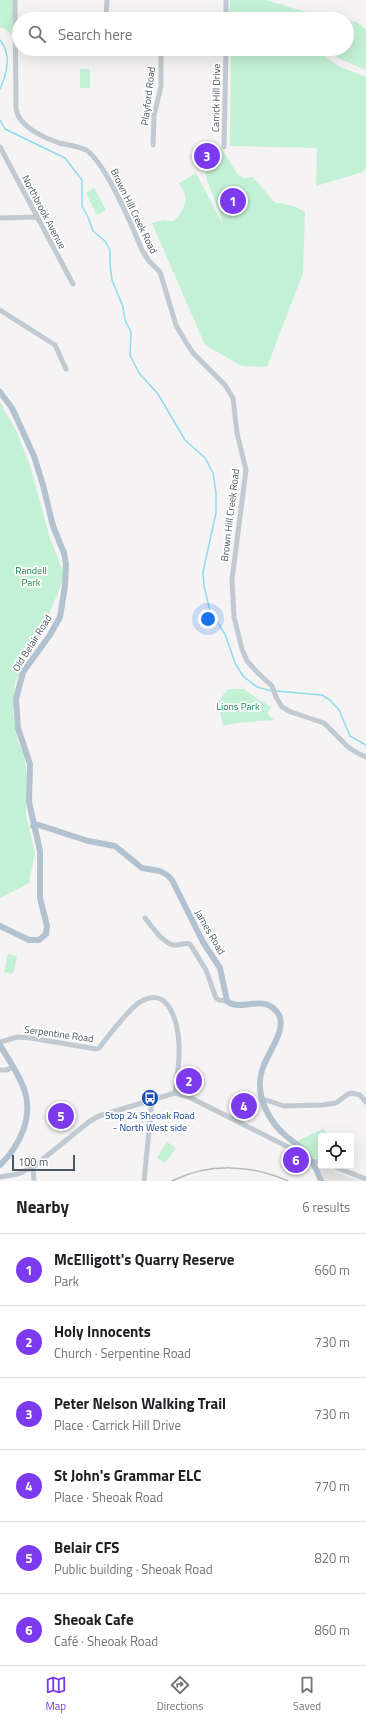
<!DOCTYPE html>
<meta charset="utf-8">
<style>
:root{--surface:#fff;--page:#f2f2f2;--text:#202124;--muted:#757577;--line:#e0e0e0;--accent:#7c3aed}
body{margin:0;font-family:"Titillium Web",sans-serif;background:var(--page);color:var(--text)}
.controls{position:absolute;right:12px;bottom:12px;display:grid;overflow:hidden;border-radius:4px;box-shadow:0 4px 16px #0002}
.controls button{width:36px;height:36px;display:grid;place-items:center;padding:0;border:0;border-bottom:1px solid var(--line);background:var(--surface);color:var(--text);font:20px sans-serif}
.scale{position:absolute;left:12px;bottom:10px;width:63px;box-sizing:border-box;padding-left:4px;border:2px solid #4a5661;border-top:0;font-size:11px;line-height:14px;white-space:nowrap;color:#4a5661;-webkit-text-stroke:3px #fff;paint-order:stroke}
.you{position:absolute;left:208px;top:619px;width:14px;height:14px;margin:-10px;border:3px solid #fff;border-radius:50%;background:#1a73e8;box-shadow:0 0 0 6px #1a73e833}
.badge{display:grid;place-items:center;width:26px;height:26px;border-radius:50%;background:var(--accent);color:#fff;font-size:13px;font-weight:700}
.pin{position:absolute;translate:-50% -50%;border:2px solid #fff;box-shadow:0 1px 4px #0006}
.list{margin:0;padding:0;list-style:none}
h2{display:flex;justify-content:space-between;align-items:center;height:52px;margin:0;padding:0 16px;font-size:17px}
h2 small{font-size:13px;font-weight:400;color:var(--muted)}
.list li{display:grid;grid-template-columns:26px 1fr auto;gap:12px;align-items:center;box-sizing:border-box;height:72px;padding:0 16px;border-top:1px solid var(--line)}
.list b{display:block;font-size:15px;white-space:nowrap}
.list p{margin:0;font-size:13px;white-space:nowrap;color:var(--muted)}
.list em{font-size:13px;font-style:normal;color:var(--muted)}
.icon{flex:none;width:22px;height:22px;fill:none;stroke:currentColor;stroke-width:2;stroke-linecap:round;stroke-linejoin:round}
.map{position:relative;flex:none;width:366px;height:1181px;overflow:hidden}
.search{position:absolute;background:var(--surface);box-shadow:0 4px 16px #0002;left:12px;right:12px;top:12px;height:44px;display:flex;align-items:center;gap:10px;box-sizing:border-box;padding:0 14px;border-radius:22px;color:var(--muted);font-size:15px}
.sheet{height:484px;background:var(--surface)}
nav{display:flex;justify-content:space-around;align-items:center;box-sizing:border-box;height:56px;border-top:1px solid var(--line);background:var(--surface);font-size:11px;color:var(--muted)}
nav a{display:grid;justify-items:center;gap:2px}
nav .on{color:var(--accent)}
.map>svg:first-child{display:block}
</style>
<div class="map">
<svg width="366" height="1181" viewBox="0 0 366 1181">
<rect width="100%" height="100%" fill="#f5f3f3"/>
<path fill="#e6e4e5" d="M324 1166 343 1175 362 1181H324L319 1168Z"/>
<path fill="#c3f1d5" d="M0 0H15L14 37 5 29 0 27Z
M230 0H266L306 12 342 19H229Z
M347 20 357 22 366 30V70L340 59 325 49H347Z
M231 49H315L338 66 366 77V168L363 172 316 186 317 148 230 146Z
M80 69H90V88H80Z
M220 146 238 175 244 178 253 177 274 202 294 206 305 212 303 273 267 367 242 366 205 345 152 223 164 220 173 221C180 217 187 204 185 195 184 191 181 187 179 183L196 173 222 223C219 201 201 180 205 157Z
M94 188 106 210 97 215 86 193Z
M0 402 17 432 31 469 50 538 65 576 39 638 15 682 13 712 18 741 25 757 27 780 26 815 35 853 29 883 0 898Z
M228 689H244L259 700 272 707 267 713 274 720 236 723 223 726 218 702Z
M8 954 17 956 13 974 4 972Z
M323 1129 331 1136H321V1159L313 1158 297 1141Z
M167 1142 176 1148 165 1163 157 1158Z"/>
<g fill="none" stroke-linecap="round" stroke-linejoin="round">
<path stroke="#90daee" stroke-width="1.5" d="M0 40C12 55 7 73 0 89
M0 120 5 129 65 158 82 180V206L88 217 93 231 105 241 110 250V264L112 280 123 307 125 320 131 332 130 355 139 373 158 394 185 440 205 458 213 473 216 492V513L203 572 204 586 210 611 225 634 235 663 243 676 257 687 272 691
M276 691 322 695 330 700 339 710 350 736 366 745"/>
<path stroke="#c1cad2" stroke-width="5" d="M15 0 16 109C19 127 43 137 59 143 68 145 78 146 86 150 106 163 132 226 142 250L149 261 160 272 176 325 181 334 193 353 225 385 233 398 237 433 246 470 232 580 234 617 242 649 247 661 258 673 272 686 276 697 282 707 291 712 324 723 348 747 359 754 366 757
M106 19 107 0
M226 19V0
M153 145 154 116 161 86V49
M0 147 73 284
M224 147 226 49
M0 218 37 217
M0 310 55 345 66 369
M145 918C152 926 162 943 174 945 180 946 184 942 190 944L206 970 216 998 219 1000 227 1001
M0 1042 17 1037 31 1038 96 1049 99 1048C109 1036 128 1009 140 1002 169 984 178 1023 179 1045 180 1060 177 1078 175 1093
M0 1070H7L12 1067
M263 1099 284 1106 322 1105 336 1103 348 1094 352 1093 360 1095 366 1102
M312 1162 321 1161
M332 1166 366 1179
M33 1167 34 1181
M0 1177 18 1174 33 1167 90 1121 99 1116 175 1093 189 1097 292 1149 297 1150 302 1148
M144 1181 152 1100"/>
<path stroke="#b3c2d1" stroke-width="6" d="M0 392 12 408 34 456 43 485 53 526 64 553 66 564 65 586 60 617 50 635 23 672 16 699 18 728 30 764 29 802 40 851V898L47 926 46 934 39 940H29L23 937 0 926
M33 826 39 825 88 841 115 846 142 868 160 871 167 875 172 880 203 942 220 968 227 1001C240 1013 263 993 277 1012 289 1026 269 1051 264 1065 260 1074 259 1086 261 1095 264 1109 273 1125 284 1134 289 1139 295 1143 300 1147 309 1156 317 1169 321 1181
M0 1045C8 1059 20 1075 25 1092 33 1118 19 1147 0 1165"/>
<path stroke="#b5b8bd" stroke-width="1.5" d="M172 1181C208 1163 251 1164 288 1181"/>
</g>
<defs>
<symbol id="bus-disc" viewBox="-11 -11 22 22"><circle r="9.5" fill="#1a4fb4" stroke="#fff"/><path d="M-5-6H5V4H4V6H2V4H-2V6H-4V4H-5ZM-3.5-4V0h7V-4ZM-3.5 1.2v1.5H-2V1.2ZM2 1.2v1.5H3.5V1.2Z" fill="#fff"/></symbol>
</defs>
<g fill-rule="evenodd">
<use href="#bus-disc" x="140" y="1088" width="20" height="20"/>
</g>
<g text-anchor="middle" dominant-baseline="central" stroke-width="3.5" stroke-linejoin="round" paint-order="stroke">
<g font-size="10" fill="#4a5661" stroke="#fff">
<text transform="translate(148 96) rotate(-83)">Playford Road</text>
<text transform="translate(216 98) rotate(-89)">Carrick Hill Drive</text>
<text transform="translate(134 211) rotate(64)">Brown Hill Creek Road</text>
<text transform="translate(44 212) rotate(62)">Northbrook Avenue</text>
<text transform="translate(230 515) rotate(-83)">Brown Hill Creek Road</text>
<text transform="translate(32 643) rotate(-58)">Old Belair Road</text>
<text transform="translate(210 932) rotate(60)">James Road</text>
<text transform="translate(59 1034) rotate(8)">Serpentine Road</text>
</g>
<g font-size="10" fill="#17864f" stroke="#fff">
<text x="31" y="570">Randell<tspan x="31" dy="12">Park</tspan></text>
<text x="238" y="706">Lions Park</text>
</g>
<g font-size="10" fill="#164399" stroke="#fff">
<text x="150" y="1115">Stop 24 Sheoak Road<tspan x="150" dy="12">- North West side</tspan></text>
</g>
</g>
</svg>
<div class="controls">
<button><svg class="icon" aria-label="locate" viewBox="0 0 24 24"><circle cx="12" cy="12" r="6"/><path d="M12 2v4M12 18v4M2 12h4M18 12h4"/></svg></button>
</div>
<div class="scale">100 m</div>
<div class="you"></div>
<div class="pin badge" style="left:233px;top:201px">1</div>
<div class="pin badge" style="left:189px;top:1081px">2</div>
<div class="pin badge" style="left:207px;top:156px">3</div>
<div class="pin badge" style="left:244px;top:1106px">4</div>
<div class="pin badge" style="left:61px;top:1116px">5</div>
<div class="pin badge" style="left:296px;top:1160px">6</div>
<div class="search"><svg class="icon" aria-label="search" viewBox="0 0 24 24"><circle cx="10" cy="10" r="6"/><path d="M15 15l6 6"/></svg>Search here</div>
</div>
<section class="sheet">
<h2>Nearby<small>6 results</small></h2>
<ul class="list">
<li><span class="badge">1</span><div><b>McElligott's Quarry Reserve</b><p>Park</p></div><em>660 m</em></li>
<li><span class="badge">2</span><div><b>Holy Innocents</b><p>Church · Serpentine Road</p></div><em>730 m</em></li>
<li><span class="badge">3</span><div><b>Peter Nelson Walking Trail</b><p>Place · Carrick Hill Drive</p></div><em>730 m</em></li>
<li><span class="badge">4</span><div><b>St John's Grammar ELC</b><p>Place · Sheoak Road</p></div><em>770 m</em></li>
<li><span class="badge">5</span><div><b>Belair CFS</b><p>Public building · Sheoak Road</p></div><em>820 m</em></li>
<li><span class="badge">6</span><div><b>Sheoak Cafe</b><p>Café · Sheoak Road</p></div><em>860 m</em></li>
</ul>
</section>
<nav>
<a class="on"><svg class="icon" aria-label="map" viewBox="0 0 24 24"><path d="M3 6l6-2 6 2 6-2v14l-6 2-6-2-6 2zM9 4v14M15 6v14"/></svg>Map</a>
<a><svg class="icon" aria-label="directions" viewBox="0 0 24 24"><path d="M12 3l9 9-9 9-9-9zM9 14v-3h6M13 9l2 2-2 2"/></svg>Directions</a>
<a><svg class="icon" aria-label="saved" viewBox="0 0 24 24"><path d="M7 4h10v16l-5-4-5 4z"/></svg>Saved</a>
</nav>
